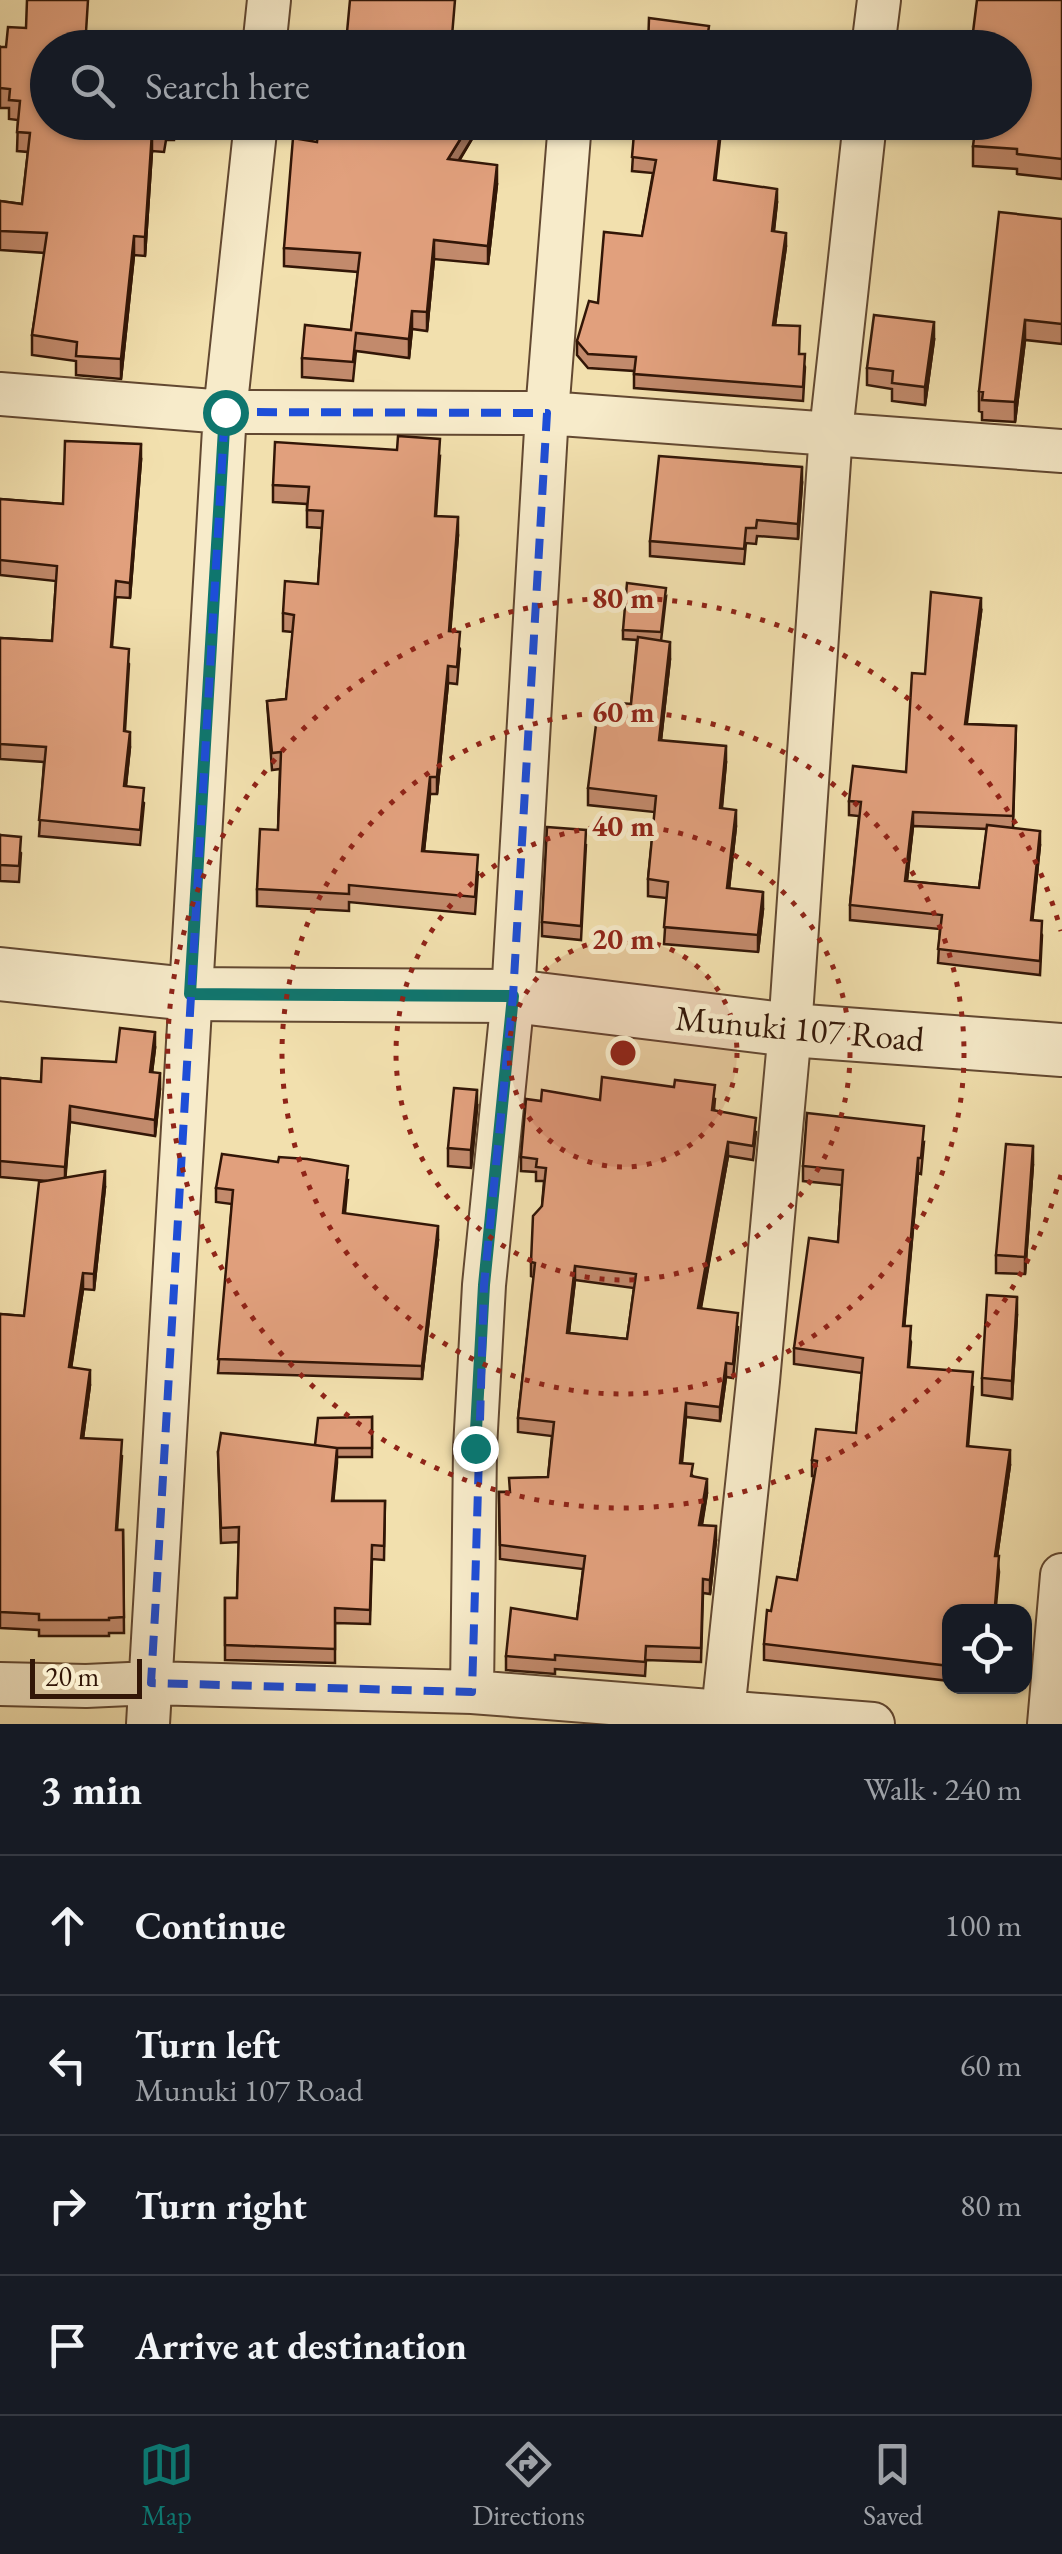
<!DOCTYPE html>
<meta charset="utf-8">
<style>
:root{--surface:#171b24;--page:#242831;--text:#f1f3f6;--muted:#9ea1a6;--line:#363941;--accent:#0f766e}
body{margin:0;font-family:"EB Garamond",serif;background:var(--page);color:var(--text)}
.controls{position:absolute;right:30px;bottom:30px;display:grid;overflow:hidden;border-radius:20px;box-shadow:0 2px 8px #0004}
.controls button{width:90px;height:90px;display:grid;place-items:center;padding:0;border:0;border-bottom:2px solid var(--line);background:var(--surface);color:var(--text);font:50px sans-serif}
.scale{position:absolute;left:30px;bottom:25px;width:112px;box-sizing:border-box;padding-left:10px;border:5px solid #321607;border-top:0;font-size:28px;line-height:35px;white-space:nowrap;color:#321607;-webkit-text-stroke:8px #f7ebca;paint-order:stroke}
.stop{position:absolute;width:30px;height:30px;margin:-22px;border:8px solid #0f766e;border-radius:50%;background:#fff}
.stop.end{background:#0f766e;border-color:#fff;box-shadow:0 2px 10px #0008}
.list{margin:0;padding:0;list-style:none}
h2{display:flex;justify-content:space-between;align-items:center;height:130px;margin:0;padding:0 40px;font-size:42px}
h2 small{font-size:32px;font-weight:400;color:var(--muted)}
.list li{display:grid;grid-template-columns:65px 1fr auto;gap:30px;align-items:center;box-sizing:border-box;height:140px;padding:0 40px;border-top:2px solid var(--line)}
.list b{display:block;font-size:38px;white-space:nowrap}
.list p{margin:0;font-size:32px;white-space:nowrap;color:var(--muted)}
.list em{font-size:32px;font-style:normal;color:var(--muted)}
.icon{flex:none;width:55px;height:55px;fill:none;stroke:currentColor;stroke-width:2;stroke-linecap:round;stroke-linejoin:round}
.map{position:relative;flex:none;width:1062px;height:1724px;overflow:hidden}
.search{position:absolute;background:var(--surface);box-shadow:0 2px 8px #0004;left:30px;right:30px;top:30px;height:110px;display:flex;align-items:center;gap:25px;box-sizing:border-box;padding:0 35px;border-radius:55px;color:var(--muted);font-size:38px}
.sheet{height:690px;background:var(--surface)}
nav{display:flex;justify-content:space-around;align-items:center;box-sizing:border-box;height:140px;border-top:2px solid var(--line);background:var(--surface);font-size:28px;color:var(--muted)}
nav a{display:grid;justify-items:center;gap:5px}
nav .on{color:var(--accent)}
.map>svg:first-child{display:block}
</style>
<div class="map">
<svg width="1062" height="1724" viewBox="0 0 1062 1724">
<rect width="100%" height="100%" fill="#f2e0ae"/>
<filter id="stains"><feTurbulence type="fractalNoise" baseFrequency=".002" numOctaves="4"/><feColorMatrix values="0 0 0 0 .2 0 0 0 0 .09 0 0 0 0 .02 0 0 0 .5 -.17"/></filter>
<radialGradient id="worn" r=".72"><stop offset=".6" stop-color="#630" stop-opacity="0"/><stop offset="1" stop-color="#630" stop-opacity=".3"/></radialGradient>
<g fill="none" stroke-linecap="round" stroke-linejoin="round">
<defs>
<path id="minor" d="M264 48 269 0
M873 48 879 0
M0 394 225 412 547 413 1062 451
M0 1684 86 1686 151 1683 472 1692 873 1724
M472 1692 475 1448 484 1285 513 996 547 413 570 122
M723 1712 758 1381 790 1030 831 432 865 122
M148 1724 225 412 256 122
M1049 1724 1062 1575"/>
<path id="tertiary" d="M0 974 189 994 513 996 790 1030 1062 1050"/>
</defs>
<use href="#minor" stroke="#624831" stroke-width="46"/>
<use href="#tertiary" stroke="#624831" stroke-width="56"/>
<use href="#minor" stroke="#f7ebca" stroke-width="42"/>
<use href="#tertiary" stroke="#f7ebca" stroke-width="52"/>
</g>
<path fill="#c28a6c" stroke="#321607" stroke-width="2.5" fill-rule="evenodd" d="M1062 0V179L1017 174V169L973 166V146Z
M0 47 48 122H175L174 140H166L164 152 152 151 145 256 134 255 121 379 76 375V361L32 355V335L45 253 0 250V201L22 204 28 152 17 151 18 120 9 119V108H0Z
M482 122 459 161 497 184 488 264 434 259 427 331 412 329 409 358 356 351 353 381 302 377V358L351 330 358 272 284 266V248L317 142Z
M635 122 716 181 777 202 774 231 786 246 775 325 799 354 805 367 803 401 634 388V371L588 368 577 355V341L598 303 642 236 653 173 632 171Z
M1062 219V344L1025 340 1015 422 982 420V412L979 411V391Z
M934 340 925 405 892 401V389L867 385V368Z
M440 456 436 516 458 535 450 631 460 649 457 684 448 683 437 794H430L424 851 478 872 475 914 349 902V911L257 906V889L278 830 280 769 272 770 267 701 286 699 293 632 283 631V613L318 584 322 528 307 527V504L273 502V485Z
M141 460 130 598 116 597 112 647 129 664 125 731 130 747 126 786 144 803 140 845 39 836 44 762 0 759V638L52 641 56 581 0 575V499L63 504Z
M802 483 798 539 757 536 756 544 746 543 744 564 650 556V541Z
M666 597 661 641 670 659 661 740 726 762 722 808 736 826 729 889 763 909 758 952 664 944 667 898 648 896V879L655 812 588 805V788L631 704 637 640 623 639V630Z
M981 612 966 724 1016 726 1013 828 1040 845 1032 920 1042 935 1040 975 938 963 940 929 850 920V905L859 816 849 815V801L906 772 925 674ZM913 826 987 829 979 888 907 881Z
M0 835 21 853 19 882 0 881Z
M586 844 581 940 542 936V922Z
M155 1048 152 1072 160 1089 155 1136 70 1122 65 1178 105 1187 94 1290 83 1289 71 1367 90 1385 83 1438 122 1456 117 1530H123L124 1633H109V1636H39V1630L0 1628V1314L24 1316 46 1181 0 1177V1078L41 1082 116 1062Z
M674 1087 715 1099 714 1110 756 1132 753 1160 728 1156 701 1308 738 1327 733 1378 726 1377 720 1421 686 1417 682 1463 707 1493 702 1525 716 1540 710 1594 703 1593 701 1662 646 1660 645 1676 555 1669V1674L506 1670V1656L577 1619 583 1569 500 1559 499 1492H510L548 1477 552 1436 518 1432V1418L534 1277 531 1276V1262L542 1206 544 1181H536V1172L521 1171V1157L541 1101 600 1100ZM575 1280 634 1288 627 1339 569 1333Z
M477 1108 471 1168 448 1166V1148Z
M924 1142 921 1174 918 1173 904 1326 911 1342 909 1367 973 1387 968 1447 1010 1465 997 1556 999 1572 996 1606 950 1612V1681L764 1660V1644L771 1611 797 1580 814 1476H812V1460L856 1433 862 1373 794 1364V1348L838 1242 842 1185 803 1181V1166Z
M1033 1164 1025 1274 996 1273V1255Z
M348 1180 345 1213 438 1240 422 1379 218 1373 232 1204 216 1202V1188Z
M1017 1314 1012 1399 982 1395V1378Z
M372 1417V1457H337L333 1501H385L384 1560 372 1559 370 1624 335 1623V1663L225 1660V1598H237L239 1542 221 1543 218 1452 315 1445Z"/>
<path fill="#9e7058" stroke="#321607" stroke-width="2.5" d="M471 122H482L448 178V159Z
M721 122H722L714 194V180Z
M152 132V151L145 256V237Z
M497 165V184L488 264V246Z
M777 189V202L772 245V231Z
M786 233V246L773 338V325Z
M134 236V255L121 379V359Z
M434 240V259L427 331V312Z
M412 311V329L409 358V339Z
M1025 320V340L1015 422V402Z
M934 322V340L925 405V387Z
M141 444V460L130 598V583Z
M802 467V483L798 539V524Z
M458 517V535L449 648V631Z
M981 598V612L965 738V724Z
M670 642V659L659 757V740Z
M448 666V683L437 794V777Z
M130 732V747L124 801V786Z
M726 746V762L720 824V808Z
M430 777V794L422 868V851Z
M736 810V826L727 905V888Z
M913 812V826L905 895V881Z
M1040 831V845L1031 934V920Z
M763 892V909L758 952V935Z
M155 1032V1048L150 1088V1072Z
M160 1073V1089L155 1136V1120Z
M477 1090V1108L471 1168V1150Z
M70 1106V1122L65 1183V1167Z
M728 1142V1156L698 1322V1308Z
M1033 1146V1164L1025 1274V1257Z
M918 1158V1173L903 1341V1326Z
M105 1171V1187L94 1290V1274Z
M438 1226V1240L422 1379V1366Z
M575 1266V1280L567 1347V1333Z
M83 1273V1289L69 1382V1367Z
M1017 1297V1314L1012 1399V1381Z
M726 1363V1377L720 1421V1407Z
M90 1370V1385L81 1453V1438Z
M686 1403V1417L680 1477V1463Z
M337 1448V1463L332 1515V1501Z
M1010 1450V1465L995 1571V1556Z
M707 1479V1493L699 1539V1525Z
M716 1526V1540L710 1594V1580Z"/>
<path fill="#e1a07d" stroke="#321607" stroke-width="2.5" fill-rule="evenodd" d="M27 0H88L86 32 182 39V48H48V122H165L164 132H152L145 237 134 236 121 359 76 356 77 342 32 335 47 233 0 231V201L22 204 30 133 17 132 20 101 9 100 10 89 0 88V47H6L8 27 26 28Z
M350 0H455L451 48H329L330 42 346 43Z
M977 0H1062V159L1017 154V149L973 146 976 122H1014V48H971Z
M649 18 709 26 706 48H648Z
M319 122H471L448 159 497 165 488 246 434 240 427 312 412 311 409 339 356 333 353 362 302 358 305 325 351 330 360 253 284 248 293 138 317 142Z
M635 122H721L714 180 777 189 772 231 786 233 773 325 800 326 799 354H805L803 387 634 374 636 357 588 354 577 341 589 301 598 303 604 232 642 236 656 160 632 157Z
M999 212 1062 219V324L1025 320 1015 402 982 400 983 392 979 391Z
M874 315 934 322 925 387 892 383 893 371 867 368Z
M398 436 440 439 435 516 458 517 449 631 460 632 457 667 448 666 437 777H430L422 851 478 855 475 897 349 885V894L257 889 260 829 278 830 281 752 272 753 267 701 286 699 294 615 283 613 285 581 318 584 323 511 307 510 309 487 273 485 275 442 397 450Z
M65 441 141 444 130 583 116 581 111 647 129 649 124 731 130 732 124 786 144 788 140 830 39 820 46 747 0 744V638L52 641 57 566 0 560V499L63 504Z
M659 456 802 467 798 524 757 520 756 528H746L744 549 650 541Z
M627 583 666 588 661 632 623 630Z
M931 592 981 598 965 724 1016 726 1013 816 913 812 905 881 979 888 987 825 1040 831 1031 920 1042 921 1040 961 938 949 942 915 850 905 861 802 849 801 853 766 906 772 912 673 925 674Z
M638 637 670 642 659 740 726 746 720 808 736 810 727 888 763 892 758 935 664 927 668 882 648 879 656 796 588 788 599 701 631 704Z
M547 827 586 830 581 926 542 922Z
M0 835 21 837 19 866 0 865Z
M120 1028 155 1032 150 1072 160 1073 155 1120 70 1106 65 1167 0 1161V1078L41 1082 42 1058 116 1062Z
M602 1077 674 1087 675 1080 715 1085 712 1110 756 1118 753 1146 728 1142 698 1308 738 1313 733 1364 726 1363 720 1407 686 1403 680 1463 693 1464 691 1476 707 1479 699 1525 716 1526 710 1580 703 1579 701 1648 646 1646 645 1662 555 1655V1660L506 1656 511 1608 577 1619 585 1556 500 1545 499 1492H510L509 1478 548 1477 554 1422 518 1418 535 1263 531 1262 533 1216 542 1206 546 1168 536 1167 537 1159 521 1157 526 1099 541 1101 542 1090 600 1100ZM575 1266 636 1274 627 1339 567 1333Z
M454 1088 477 1090 471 1150 448 1148Z
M807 1113 924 1126 921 1158H918L903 1326H911L908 1367 973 1372 967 1446 1010 1450 995 1556H999L995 1606 1013 1608V1612H950V1666L764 1644 767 1610 771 1611 777 1577 797 1580 817 1461 812 1460 816 1429 856 1433 863 1358 794 1348 809 1238 838 1242 843 1170 803 1166Z
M1006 1144 1033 1146 1025 1257 996 1255Z
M222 1154 278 1162 279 1157 307 1159 348 1166 343 1213 438 1226 422 1366 218 1359 233 1190 216 1188Z
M105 1171 94 1274 83 1273 69 1367 90 1370 81 1438 122 1440 116 1530H123L124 1617 109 1618V1620H39V1614L0 1612V1314L24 1316 39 1182Z
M987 1295 1017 1297 1012 1381 982 1378Z
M372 1417V1448H337L315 1445 318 1418Z
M221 1433 337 1448 332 1501H385L384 1546 372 1545 370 1610 335 1608V1649L225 1645V1598H237L239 1527 221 1528 218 1452Z"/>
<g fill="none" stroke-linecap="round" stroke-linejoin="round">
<path stroke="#0f766e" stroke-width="12" d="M225 412 190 994 513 996 484 1285 475 1448"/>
</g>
<path fill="none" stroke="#1d4ed8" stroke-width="8" stroke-dasharray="20 12" stroke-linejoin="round" d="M225 412 547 413 513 996 484 1285 472 1692 151 1683Z"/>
<circle cx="623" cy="1053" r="114" fill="#8f2418" fill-opacity=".12"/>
<g fill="none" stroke="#8f2418" stroke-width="5" stroke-dasharray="5 10">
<circle cx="623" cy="1053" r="114"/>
<circle cx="623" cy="1053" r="227"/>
<circle cx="623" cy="1053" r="341"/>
<path d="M1061 1175A455 455 0 1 1 1061 931"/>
</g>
<g text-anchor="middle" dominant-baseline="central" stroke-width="10" stroke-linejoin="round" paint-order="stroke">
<g font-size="35" fill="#321607" stroke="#f7ebca">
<text transform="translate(800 1028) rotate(5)">Munuki 107 Road</text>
</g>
</g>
<circle cx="623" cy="1053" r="15" fill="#8f2418" stroke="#f7ebca" stroke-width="5"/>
<g font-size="30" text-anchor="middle" font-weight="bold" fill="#8f2418" stroke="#f7ebca" stroke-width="10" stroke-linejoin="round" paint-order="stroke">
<text x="623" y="608">80 m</text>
<text x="623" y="722">60 m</text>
<text x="623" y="836">40 m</text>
<text x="623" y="949">20 m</text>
</g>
<rect width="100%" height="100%" filter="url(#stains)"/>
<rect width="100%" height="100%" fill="url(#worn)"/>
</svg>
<div class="controls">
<button><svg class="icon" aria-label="locate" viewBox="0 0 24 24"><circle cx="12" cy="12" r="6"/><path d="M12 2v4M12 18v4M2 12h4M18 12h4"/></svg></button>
</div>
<div class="scale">20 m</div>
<div class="stop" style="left:225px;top:412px"></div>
<div class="stop end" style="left:475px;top:1448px"></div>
<div class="search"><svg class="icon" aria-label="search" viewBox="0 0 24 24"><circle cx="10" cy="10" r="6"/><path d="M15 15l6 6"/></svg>Search here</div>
</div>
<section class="sheet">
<h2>3 min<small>Walk · 240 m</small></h2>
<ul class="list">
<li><svg class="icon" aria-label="ahead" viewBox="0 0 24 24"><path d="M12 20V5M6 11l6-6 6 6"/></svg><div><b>Continue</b></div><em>100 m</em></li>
<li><svg class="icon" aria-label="left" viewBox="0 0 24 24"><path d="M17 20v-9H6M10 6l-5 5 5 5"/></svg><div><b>Turn left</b><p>Munuki 107 Road</p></div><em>60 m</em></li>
<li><svg class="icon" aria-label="right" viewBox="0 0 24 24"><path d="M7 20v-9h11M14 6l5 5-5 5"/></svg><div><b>Turn right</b></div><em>80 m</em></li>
<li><svg class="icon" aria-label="arrive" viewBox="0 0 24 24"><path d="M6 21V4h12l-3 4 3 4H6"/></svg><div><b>Arrive at destination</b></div></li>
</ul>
</section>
<nav>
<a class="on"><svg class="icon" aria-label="map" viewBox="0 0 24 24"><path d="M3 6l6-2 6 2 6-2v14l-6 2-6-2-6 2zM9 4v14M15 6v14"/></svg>Map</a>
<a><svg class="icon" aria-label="directions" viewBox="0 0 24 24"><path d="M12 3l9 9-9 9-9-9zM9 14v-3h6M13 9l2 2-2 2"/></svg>Directions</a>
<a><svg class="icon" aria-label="saved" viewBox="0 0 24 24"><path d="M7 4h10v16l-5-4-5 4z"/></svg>Saved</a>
</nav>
